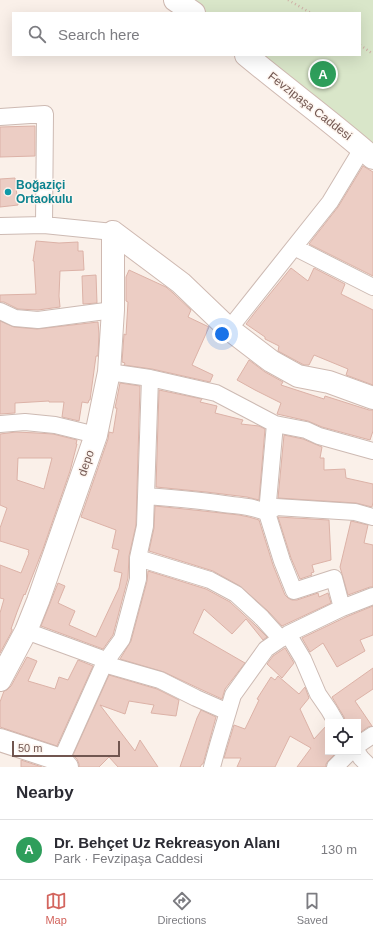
<!DOCTYPE html>
<meta charset="utf-8">
<style>
:root{--surface:#fff;--page:#f7f7f7;--text:#2b2b33;--muted:#7c7c81;--line:#e1e1e2;--accent:#d3655e}
body{margin:0;font-family:Helvetica,sans-serif;background:var(--page);color:var(--text)}
.controls{position:absolute;right:12px;bottom:12px;display:grid;overflow:hidden;border-radius:0px;box-shadow:0 4px 16px #0002}
.controls button{width:36px;height:36px;display:grid;place-items:center;padding:0;border:0;border-bottom:1px solid var(--line);background:var(--surface);color:var(--text);font:20px sans-serif}
.scale{position:absolute;left:12px;bottom:10px;width:108px;box-sizing:border-box;padding-left:4px;border:2px solid #715650;border-top:0;font-size:11px;line-height:14px;white-space:nowrap;color:#715650;-webkit-text-stroke:3px #fdf5ef;paint-order:stroke}
.you{position:absolute;left:222px;top:334px;width:14px;height:14px;margin:-10px;border:3px solid #fff;border-radius:50%;background:#1a73e8;box-shadow:0 0 0 6px #1a73e833}
.badge{display:grid;place-items:center;width:26px;height:26px;border-radius:50%;background:var(--accent);color:#fff;font-size:13px;font-weight:700}
.pin{position:absolute;translate:-50% -50%;border:2px solid #fff;box-shadow:0 1px 4px #0006}
.list{margin:0;padding:0;list-style:none}
h2{display:flex;justify-content:space-between;align-items:center;height:52px;margin:0;padding:0 16px;font-size:17px}
h2 small{font-size:13px;font-weight:400;color:var(--muted)}
.list li{display:grid;grid-template-columns:26px 1fr auto;gap:12px;align-items:center;box-sizing:border-box;height:60px;padding:0 16px;border-top:1px solid var(--line)}
.list b{display:block;font-size:15px;white-space:nowrap}
.list p{margin:0;font-size:13px;white-space:nowrap;color:var(--muted)}
.list em{font-size:13px;font-style:normal;color:var(--muted)}
.icon{flex:none;width:22px;height:22px;fill:none;stroke:currentColor;stroke-width:2;stroke-linecap:round;stroke-linejoin:round}
.map{position:relative;flex:none;width:373px;height:767px;overflow:hidden}
.search{position:absolute;background:var(--surface);box-shadow:0 4px 16px #0002;left:12px;right:12px;top:12px;height:44px;display:flex;align-items:center;gap:10px;box-sizing:border-box;padding:0 14px;border-radius:0px;color:var(--muted);font-size:15px}
.sheet{height:112px;background:var(--surface)}
nav{display:flex;justify-content:space-around;align-items:center;box-sizing:border-box;height:56px;border-top:1px solid var(--line);background:var(--surface);font-size:11px;color:var(--muted)}
nav a{display:grid;justify-items:center;gap:2px}
nav .on{color:var(--accent)}
.map>svg:first-child{display:block}
</style>
<div class="map">
<svg width="373" height="767" viewBox="0 0 373 767">
<rect width="100%" height="100%" fill="#faf0e9"/>
<path fill="#d9e6c9" d="M182 0H373V153L251 55H360V13H199Z"/>
<path fill="#eccdc4" stroke="#dcb2a7" fill-rule="evenodd" d="M35 126V156L0 157V127Z
M363 166 373 172V276L309 244 338 207Z
M15 178 18 205 0 207V179Z
M36 241 59 243 78 242V251H83L84 270 60 271 59 296 60 307 38 310 18 309 4 302H0V295L36 294 34 261H33Z
M291 268 308 281 314 268 345 284 341 294 373 310V385L346 375 348 369 314 355 309 365H304L278 351 279 346 265 339V337L246 324 256 311Z
M129 270 166 287 173 293 191 310 188 317 209 327 192 365 213 375 210 382 152 369 124 365 125 363 122 362 124 334 126 335 128 302 126 301V277Z
M96 275 97 303 83 304 82 276Z
M0 321 14 327 37 329 98 322 99 334 98 356H96L90 400H89L88 403 82 402 79 421 62 417 64 402H49V401L15 403V413L0 414Z
M249 360 265 372 283 382 281 385 324 399 325 396 369 410H373V431L370 440 322 427 308 421 277 414 281 403 255 390 237 380Z
M120 383 140 386 136 525 129 556 128 578 113 635 103 649 41 626 58 583 65 586 58 603 75 611 69 625 96 637 119 588 122 573 114 571 119 550 112 548 116 530 81 517 108 439 109 432 113 433 117 408H115Z
M159 390 202 399 200 402 217 406 215 413 243 420 241 424 259 426 265 429 259 500 247 497 206 492 156 487Z
M16 432 37 433 53 434 77 440 76 444H77L70 471 43 549 25 595 24 594 17 612 11 629H12V631L0 653V613L4 599 0 598V565L21 573 29 553 28 552 29 550 0 541V528L7 508 0 505V434ZM18 458H52L44 489 17 480Z
M284 435 303 439 322 447 320 458H324V470L345 469 346 478 373 484V502L372 507 356 503 278 498Z
M155 506 194 510 239 515 249 517 259 520 273 565 285 595 288 598 292 600H297L318 593 319 597 328 593 331 603 282 626 268 611 240 586 213 571 149 551 154 528Z
M278 517 329 520 331 560 312 565 314 572 311 573 312 575 300 579 291 558Z
M351 521 368 525 364 543 373 545V587H370L348 595 340 567Z
M148 571 206 589 230 602 255 625 267 637 263 640 246 619 232 634 204 609 193 633 245 663 225 689 222 699 200 689 164 672 120 659 131 641 147 581Z
M373 606V635L360 640 365 651 337 667 323 643 310 652 302 638 346 617Z
M285 648 294 663 282 678 267 664 273 656Z
M27 657 37 661 28 681 55 689 59 677 68 680 78 660 93 666 57 746 0 727V702L4 691 7 690 11 686Z
M373 668V689L355 701 372 726 368 727 358 734V722H345L344 717 332 697Z
M109 675 157 689 179 700 176 716 151 713 154 705 129 701 125 714 100 705 135 751 140 740 158 767H118L109 757 99 767H79V764L77 759 73 755Z
M278 676 299 694 305 687 309 698 300 709 314 739 327 725 328 727V752H337L328 761 326 764V767H297L311 748 290 736 275 767H237L241 758H224L234 725 245 729 259 700 257 699 271 677 275 680Z
M201 710 216 717 203 764H202L200 767H180L197 718Z
M21 760 42 767H21Z"/>
<g fill="none" stroke-linecap="round" stroke-linejoin="round">
<defs>
<path id="street" d="M0 117 45 114 44 225
M0 226 44 225 113 232
M294 247 373 287
M0 311 15 318 38 320 113 310
M229 329 330 202 362 149
M109 372 150 378 216 393 275 424 306 430 319 436 373 451
M0 424 25 422 55 425 96 435
M275 424 267 513 282 561 294 591 334 578 342 608
M146 496C172 498 198 500 224 504 239 506 253 506 267 513L276 507 355 512 373 517
M138 558 210 580 236 594 262 618 281 639
M26 631 100 658 104 664 160 680 196 698 228 712
M288 634 303 659 318 694 329 710 336 722
M358 745 373 735
M357 752 361 758 370 767
M61 760 104 664 122 639 138 579V558L145 526 150 378
M212 767 218 745 233 695 266 649 288 634 342 608 373 596
M335 767 350 752"/>
<path id="secondary" d="M175 0 194 13
M246 55C288 90 332 122 373 158
M113 232 181 283 229 329 271 361 298 376 329 382 373 398
M0 680 26 631 38 601 96 435 109 372 113 310V232
M0 740 61 760 67 767"/>
</defs>
<use href="#street" stroke="#cdbab3" stroke-width="18"/>
<use href="#secondary" stroke="#cfb9b1" stroke-width="24"/>
<path stroke="#d0b1a7" stroke-width="2.5" stroke-dasharray="1 3" stroke-linecap="butt" d="M288 0 311 13
M360 45 373 54"/>
<use href="#street" stroke="#fff" stroke-width="16"/>
<use href="#secondary" stroke="#fff" stroke-width="22"/>
</g>
<circle fill="#0f9aa8" stroke="#fdf5ef" stroke-width="1.5" cx="8" cy="192" r="4"/>
<g text-anchor="middle" dominant-baseline="central" stroke-width="3" stroke-linejoin="round" paint-order="stroke">
<g font-size="12" fill="#715650" stroke="#fdf5ef">
<text transform="translate(310 106) rotate(38)">Fevzipaşa Caddesi</text>
<text transform="translate(86 463) rotate(-71)">depo</text>
</g>
<g font-size="12" font-weight="bold" fill="#0d838f" stroke="#fdf5ef" text-anchor="start">
<text x="16" y="185">Boğaziçi<tspan x="16" dy="14">Ortaokulu</tspan></text>
</g>
</g>
</svg>
<div class="controls">
<button><svg class="icon" aria-label="locate" viewBox="0 0 24 24"><circle cx="12" cy="12" r="6"/><path d="M12 2v4M12 18v4M2 12h4M18 12h4"/></svg></button>
</div>
<div class="scale">50 m</div>
<div class="you"></div>
<div class="pin badge" style="left:323px;top:74px;background:#2e9e5b">A</div>
<div class="search"><svg class="icon" aria-label="search" viewBox="0 0 24 24"><circle cx="10" cy="10" r="6"/><path d="M15 15l6 6"/></svg>Search here</div>
</div>
<section class="sheet">
<h2>Nearby<small></small></h2>
<ul class="list">
<li><span class="badge" style="background:#2e9e5b">A</span><div><b>Dr. Behçet Uz Rekreasyon Alanı</b><p>Park · Fevzipaşa Caddesi</p></div><em>130 m</em></li>
</ul>
</section>
<nav>
<a class="on"><svg class="icon" aria-label="map" viewBox="0 0 24 24"><path d="M3 6l6-2 6 2 6-2v14l-6 2-6-2-6 2zM9 4v14M15 6v14"/></svg>Map</a>
<a><svg class="icon" aria-label="directions" viewBox="0 0 24 24"><path d="M12 3l9 9-9 9-9-9zM9 14v-3h6M13 9l2 2-2 2"/></svg>Directions</a>
<a><svg class="icon" aria-label="saved" viewBox="0 0 24 24"><path d="M7 4h10v16l-5-4-5 4z"/></svg>Saved</a>
</nav>
